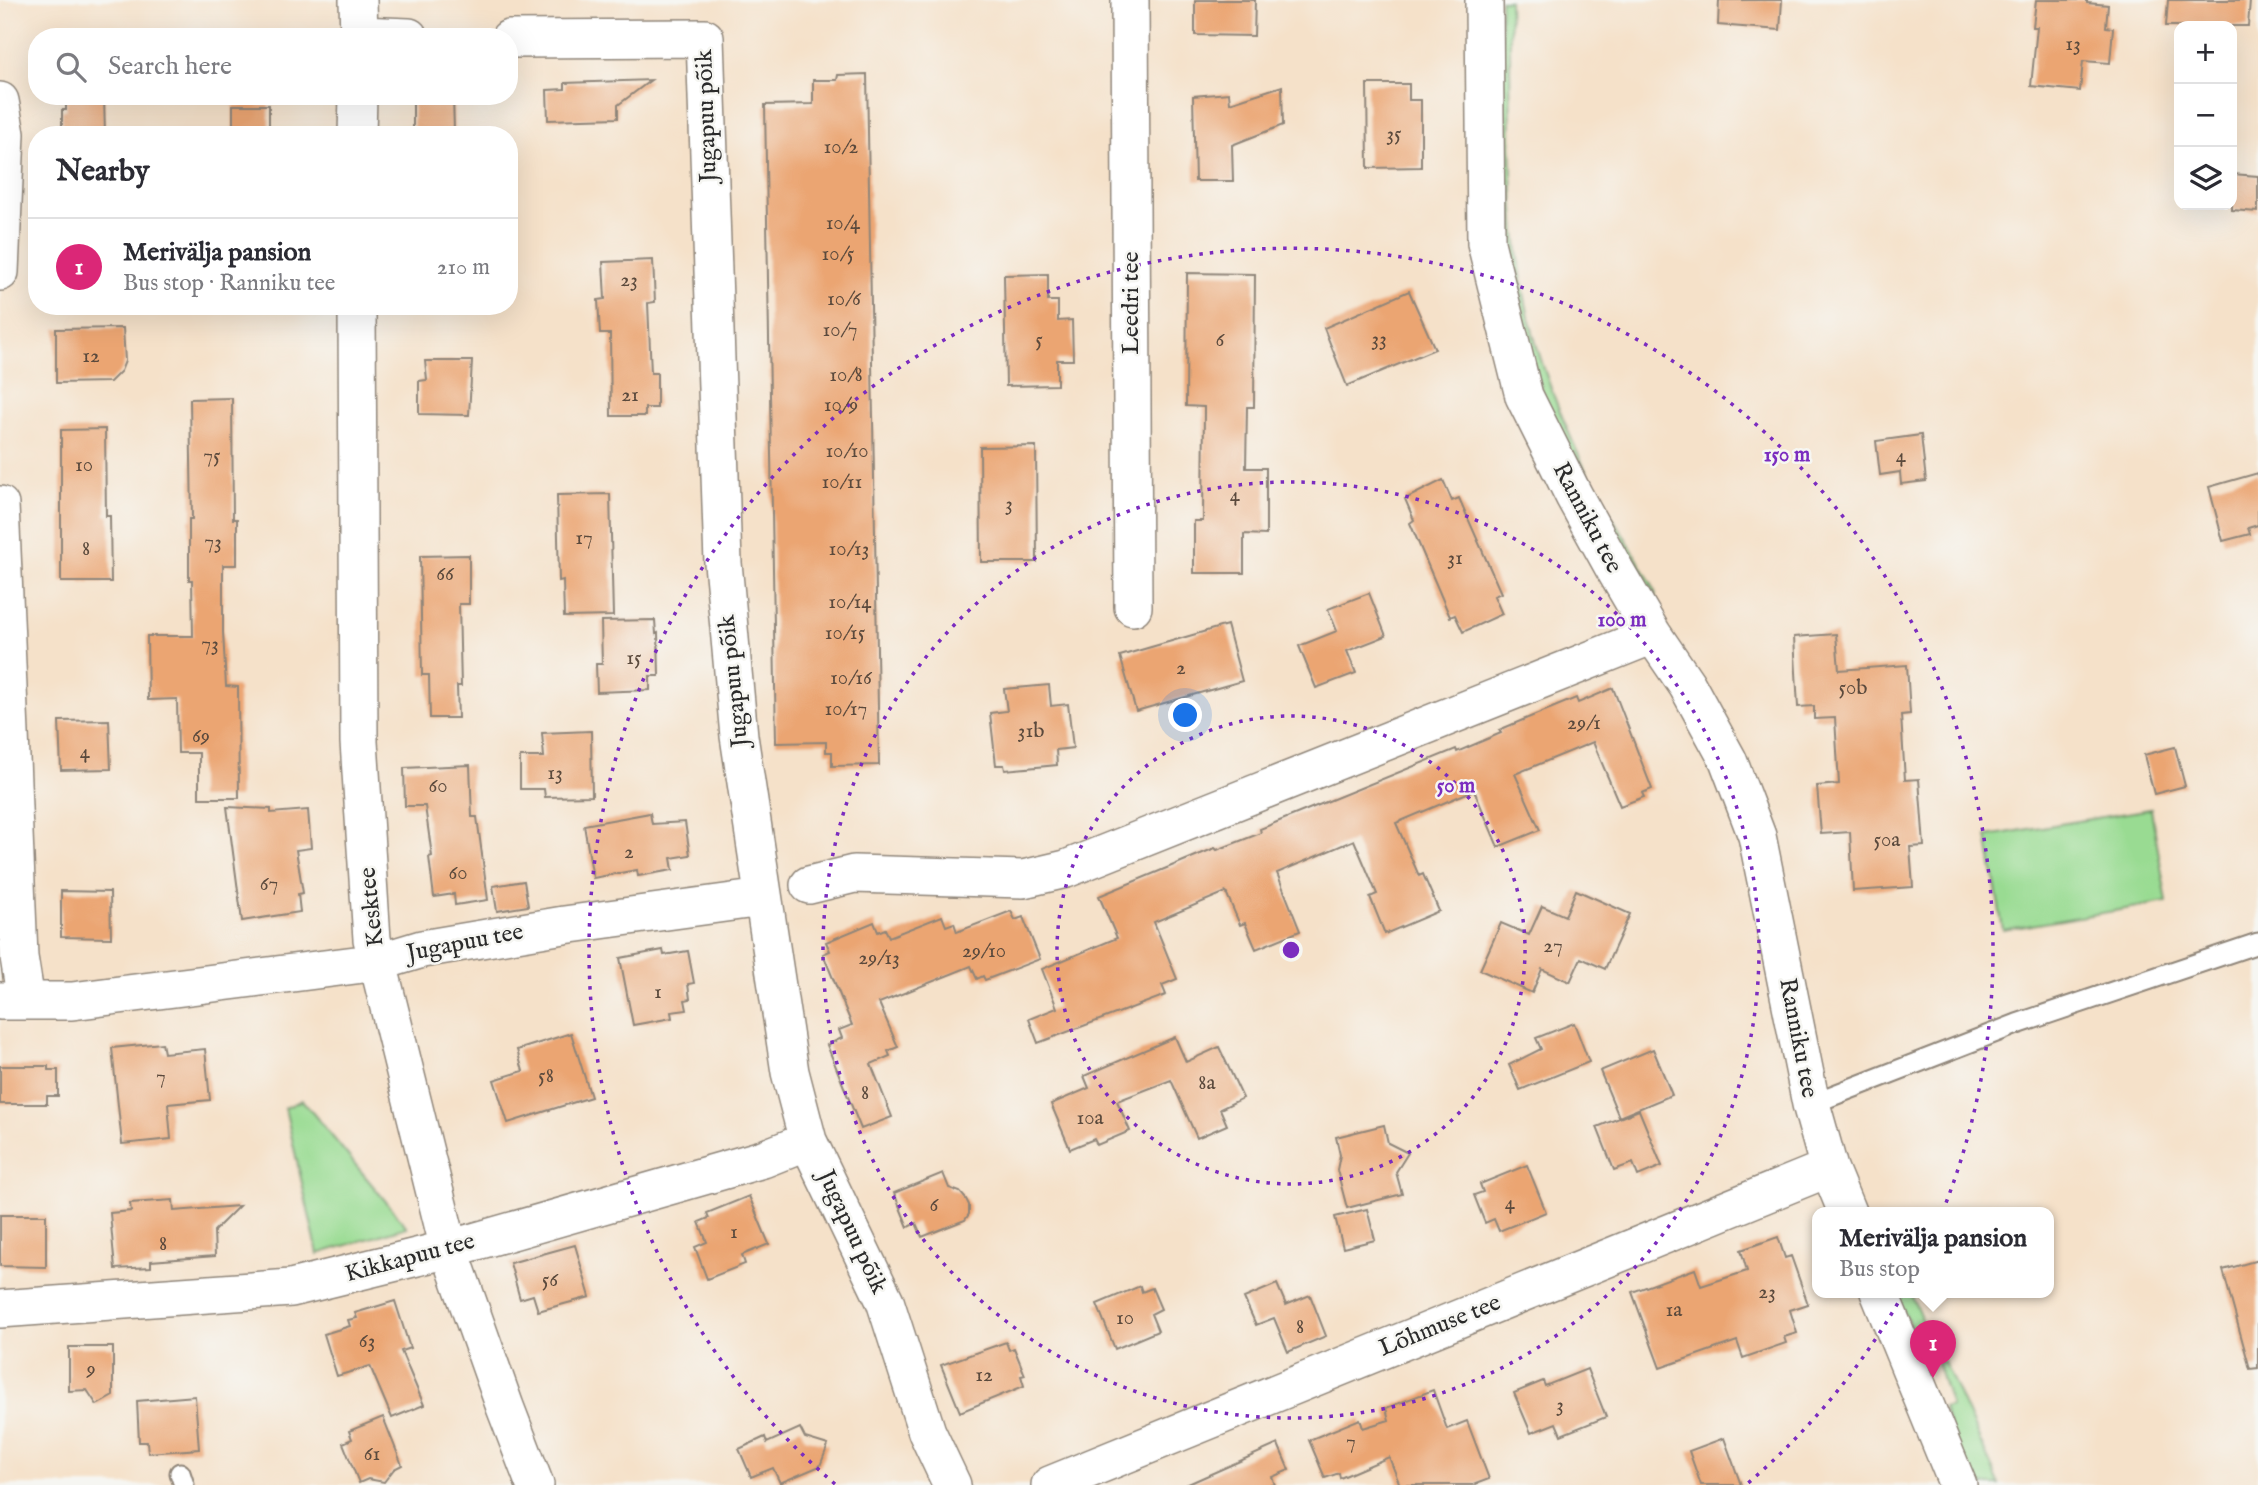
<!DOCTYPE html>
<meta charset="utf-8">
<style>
:root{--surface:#fff;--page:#f7f7f7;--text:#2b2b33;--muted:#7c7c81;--line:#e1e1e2;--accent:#db2777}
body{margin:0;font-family:"IM FELL English",serif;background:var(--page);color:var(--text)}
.controls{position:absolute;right:21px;top:21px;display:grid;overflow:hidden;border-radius:14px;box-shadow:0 7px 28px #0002}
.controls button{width:63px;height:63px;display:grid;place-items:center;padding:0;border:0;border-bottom:2px solid var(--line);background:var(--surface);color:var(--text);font:35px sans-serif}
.you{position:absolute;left:1186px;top:716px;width:24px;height:24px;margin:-18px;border:5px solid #fff;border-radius:50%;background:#1a73e8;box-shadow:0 0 0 10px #1a73e833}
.badge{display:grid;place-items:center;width:46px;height:46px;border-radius:50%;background:var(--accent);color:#fff;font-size:23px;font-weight:700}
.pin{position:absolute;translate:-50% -58px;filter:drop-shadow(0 2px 4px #0008)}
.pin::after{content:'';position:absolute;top:37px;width:24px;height:21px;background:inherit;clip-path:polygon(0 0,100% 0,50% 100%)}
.popup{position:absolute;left:1812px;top:1207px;width:242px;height:91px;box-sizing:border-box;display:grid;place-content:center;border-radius:14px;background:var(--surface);filter:drop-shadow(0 2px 5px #0005);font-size:23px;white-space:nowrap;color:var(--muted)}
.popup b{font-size:26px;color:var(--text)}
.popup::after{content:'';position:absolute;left:50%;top:100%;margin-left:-14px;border:14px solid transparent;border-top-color:var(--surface)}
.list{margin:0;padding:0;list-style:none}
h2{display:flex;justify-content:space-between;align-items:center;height:91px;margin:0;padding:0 28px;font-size:30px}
h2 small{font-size:23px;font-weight:400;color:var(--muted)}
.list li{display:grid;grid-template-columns:46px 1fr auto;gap:21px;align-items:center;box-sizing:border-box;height:98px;padding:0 28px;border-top:2px solid var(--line)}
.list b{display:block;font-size:26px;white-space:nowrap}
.list p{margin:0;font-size:23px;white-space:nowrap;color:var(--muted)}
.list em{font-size:23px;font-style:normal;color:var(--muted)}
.icon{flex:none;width:38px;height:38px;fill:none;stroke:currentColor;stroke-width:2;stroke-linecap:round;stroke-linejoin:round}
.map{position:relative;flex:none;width:2258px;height:1485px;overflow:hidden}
.search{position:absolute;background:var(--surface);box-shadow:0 7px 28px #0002;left:28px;top:28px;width:490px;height:77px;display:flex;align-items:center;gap:18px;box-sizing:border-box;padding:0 24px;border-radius:28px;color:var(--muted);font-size:26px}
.panel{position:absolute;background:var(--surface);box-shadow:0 7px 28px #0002;left:28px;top:126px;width:490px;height:189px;border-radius:28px}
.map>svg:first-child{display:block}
</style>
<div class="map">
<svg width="2258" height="1485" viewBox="0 0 2258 1485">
<rect width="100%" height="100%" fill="#f6f6f2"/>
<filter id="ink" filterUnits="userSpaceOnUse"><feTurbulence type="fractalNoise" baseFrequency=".0143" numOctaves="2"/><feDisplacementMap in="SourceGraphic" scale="14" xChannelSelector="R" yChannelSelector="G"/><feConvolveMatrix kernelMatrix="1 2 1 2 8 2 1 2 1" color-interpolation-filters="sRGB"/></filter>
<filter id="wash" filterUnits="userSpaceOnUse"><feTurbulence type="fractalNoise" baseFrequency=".00686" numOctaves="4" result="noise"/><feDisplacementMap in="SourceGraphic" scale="28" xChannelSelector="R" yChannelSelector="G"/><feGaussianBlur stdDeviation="1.57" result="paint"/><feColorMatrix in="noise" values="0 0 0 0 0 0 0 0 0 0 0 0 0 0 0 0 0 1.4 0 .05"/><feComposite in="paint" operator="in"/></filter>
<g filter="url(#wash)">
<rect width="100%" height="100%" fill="#f5e1c9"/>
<path fill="#99db92" stroke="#62835e" stroke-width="2" d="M1500 0H1509C1512 95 1507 193 1523 287 1534 354 1562 420 1591 482L1582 484 1547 409 1516 304 1507 244Z
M1597 495 1622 532 1655 590 1657 608 1591 504Z
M2151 809 2167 902 2003 930 1987 836Z
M302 1100 407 1227 318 1254 285 1108Z
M1895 1292H1910L1933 1344 1921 1350Z
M1944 1361 2000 1485H1970L1943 1408 1951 1406 1937 1363Z"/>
<g id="blocks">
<path fill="#eba572" d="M1195 0H1255L1254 36 1195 35Z
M1719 0H1782L1780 30 1718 25Z
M2036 0H2087V3L2108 5 2106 27 2113 28 2110 63 2083 61 2080 91 2031 86 2037 27H2033Z
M2168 0H2250L2248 26H2166Z
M867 74 879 765 832 766V752H826V742L776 743 765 105 813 104V80H837L838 75Z
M651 80 618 105V118L548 120 547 90 565 89V83Z
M1367 84H1409V100H1421V167L1368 168Z
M1282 86 1283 125 1232 145 1233 181H1195L1193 96 1229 93 1230 103Z
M66 96H104L105 135H62V110H66Z
M413 96H453L454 131 413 132Z
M233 105H269V135H233Z
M2232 174 2258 176V212L2232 210Z
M653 260 655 302 648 303 651 373H657V408H645V416H611L610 334H600L598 300 605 299 603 262Z
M1187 273 1255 274 1254 407H1247L1246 468H1266V535L1244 534V573H1194V521H1203L1204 407 1186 406Z
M1048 274V301H1058V321L1072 320 1073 360H1057V385L1006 386 1004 275Z
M1409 291 1435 349 1347 386 1324 328Z
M123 328 125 361 121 371 110 382 56 383V329Z
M425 361H472L469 415 419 414V381L427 380Z
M232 398 233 519H237V565H223V632L226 686 238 687 239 798H199V753H178L177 699 148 700 147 636H193L192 580H189V519H192L190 399Z
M105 429 106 516H110L111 582H61V430Z
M1921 435 1926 481 1901 484 1900 472 1880 475 1876 441Z
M1036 446 1037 562H981L980 447Z
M2258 473V525L2248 528 2250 534 2223 541 2209 487Z
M1443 480 1452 501 1459 498 1501 593 1494 596 1502 614 1463 632 1455 615 1450 617 1410 523 1414 520 1405 499Z
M610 494 613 616 564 617 563 580 559 581 557 495Z
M469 555V604H459L461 686H457L458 718H430L429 675H422L420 556Z
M1369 593 1386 636 1347 651 1356 673 1316 688 1299 646 1337 631 1328 609Z
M655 620 656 634 658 633 659 676H650V690L597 692 596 664H602L601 621Z
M1227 625 1242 681 1136 711 1120 656Z
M1836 634 1839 670 1907 665 1910 714 1901 715 1905 780 1919 779 1924 846 1910 847 1913 887 1853 891 1850 832 1821 834 1817 786 1839 784 1835 718 1814 719V706L1798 707 1794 637Z
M1049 685 1051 706 1068 704 1073 748 1056 750 1057 765 1005 770 1004 765H996L990 713 1007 711 1004 689Z
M1613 688 1652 789 1642 793 1644 797 1620 806 1593 742 1515 774 1540 830 1498 847 1474 790 1396 823 1419 876 1423 874 1439 911 1385 934 1370 897 1377 894 1354 840 1277 873 1300 931 1256 949 1245 923 1240 925 1226 892 1154 922 1177 979 1162 985 1166 995 1038 1043 1029 1019 1057 1008 1042 969 1117 938 1099 896 1215 848 1217 850 1261 833 1260 829 1456 749 1457 752 1501 733 1499 730 1576 698 1578 703Z
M109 720 111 769 61 770 59 721Z
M591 731 592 796 545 797 544 789H520V757H544L542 733Z
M2175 747 2185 786 2154 794 2144 755Z
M470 765 472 817H477L488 900 455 905 454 894 434 897 429 857 432 856 425 806H405L404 768Z
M227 807 271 809V813L308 810 311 848 296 850 303 893 298 894 300 912 242 921Z
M650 813 652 824 685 822 690 855 671 858 673 870 638 876 637 870 593 878 584 825Z
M524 881 528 906 497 911 493 886Z
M1576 890 1630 914 1605 969 1581 958 1570 982 1542 969 1532 993 1480 970 1501 923 1529 935 1542 906 1565 916Z
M61 891 110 892 111 938 61 937Z
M1011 911 1015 920 1023 917 1040 959 985 980 983 976 977 979 971 966 879 1003 898 1047 888 1051 890 1056 871 1064 892 1117 861 1129 827 1045 842 1038 839 1030 852 1025 823 954 830 951 826 942 874 922 878 932 885 929 889 937 942 916 946 926 954 923 957 932Z
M663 950 664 955 688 951 694 983 688 984 690 999 685 1000 687 1010 671 1012 672 1018 633 1025 620 958Z
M1574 1023 1589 1062 1520 1090 1509 1065 1541 1049 1536 1038Z
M571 1033 591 1097 508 1123 494 1080 523 1071 517 1050Z
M1175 1037 1186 1062 1219 1047 1243 1098 1220 1109 1227 1125 1197 1138 1171 1080 1117 1101 1130 1131 1097 1145 1094 1139 1070 1149 1051 1104 1089 1088 1084 1076Z
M162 1043 164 1053 205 1049 210 1100 168 1104 171 1139 122 1144 112 1048Z
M1653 1049 1672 1095 1619 1117 1600 1071Z
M0 1066H48V1070H58V1096H47V1104H0Z
M1639 1110 1662 1166 1638 1176 1633 1163 1614 1170 1597 1127Z
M1384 1125 1388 1143 1408 1153 1396 1172 1402 1194 1347 1208 1337 1170 1340 1155 1336 1137Z
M1527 1165 1546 1212 1499 1231 1494 1219 1485 1223 1474 1195 1483 1192 1480 1184Z
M943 1173 949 1188 960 1192 966 1199 969 1205V1214L965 1220 922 1237 916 1223 908 1227 894 1193Z
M749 1196 769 1244 742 1255 745 1264 707 1279 695 1247 707 1242 699 1222 709 1218 707 1213Z
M173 1200 174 1211 239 1206 214 1231 215 1256 151 1261V1267L115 1269 110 1213 131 1211 130 1203Z
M1367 1209 1375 1240 1343 1248 1335 1217Z
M0 1215H46V1267L0 1266Z
M1778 1237 1785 1258 1791 1256 1808 1304 1790 1310 1797 1333 1784 1337 1786 1343 1743 1358 1737 1341 1660 1368 1632 1292 1695 1269 1701 1286 1747 1271 1741 1250Z
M575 1245 590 1297 538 1311 533 1295 520 1299 510 1263Z
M2258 1260V1368L2250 1369 2223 1270Z
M1277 1284 1286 1305 1310 1295 1326 1336 1288 1352 1274 1318 1256 1325 1244 1298Z
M1140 1286 1142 1292 1152 1288 1161 1309 1151 1314 1158 1331 1115 1349 1097 1304Z
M395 1301 410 1348 401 1351 424 1405 392 1418 370 1366 337 1376 324 1334 350 1326 348 1320 357 1318 355 1313Z
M1006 1342 1009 1350 1014 1348 1025 1375 1021 1376 1024 1386 960 1412 941 1365Z
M69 1347H113V1396L97 1405 87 1390 69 1391Z
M1587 1369 1606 1417 1561 1435 1556 1423 1531 1433 1514 1393 1543 1381 1545 1386Z
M1433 1390 1447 1429 1467 1421 1489 1479 1473 1485H1400L1389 1457 1340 1478 1339 1473 1325 1478 1309 1440 1360 1419 1363 1428 1389 1420 1386 1408Z
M195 1396 199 1449 148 1453 147 1442H139L137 1401Z
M383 1417 402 1465 394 1469 384 1482 368 1479 359 1483 343 1443 352 1439 349 1431Z
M800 1428 805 1438 828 1445 820 1466 780 1483 773 1468 751 1477 739 1449 765 1437 767 1443Z
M1724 1438 1741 1485H1701L1689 1451Z
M1278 1444 1289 1470 1272 1477 1275 1485H1186Z"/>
</g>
</g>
<g filter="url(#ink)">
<use href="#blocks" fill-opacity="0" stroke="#90867a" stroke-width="2"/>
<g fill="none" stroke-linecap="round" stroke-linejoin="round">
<defs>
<path id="service" d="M1811 1104 2017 1024 2258 943
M180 1473 184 1485"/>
<path id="minor" d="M358 0 359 37
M1130 0 1133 607
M1484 0 1486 243 1524 396 1574 496 1615 570 1653 635 1687 685 1728 760 1757 836 1811 1104 1829 1168 1847 1212
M359 35 409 37
M509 39 705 38 723 563 739 736 790 1072 808 1141 885 1301 927 1432 952 1485
M0 101 6 134 0 272
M357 135 358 96
M357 306 359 742 372 939 449 1249 505 1407 535 1485
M0 505 10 733
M0 713 10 733 19 957 26 1001
M809 885 854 874 1023 879 1066 869 1653 635
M0 1001H72L379 962 422 949 564 925 762 898
M1879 1292 1958 1485
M0 1309 291 1288 449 1249 763 1159 808 1141
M1050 1485 1829 1168"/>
</defs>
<use href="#service" stroke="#90867a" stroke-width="23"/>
<use href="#minor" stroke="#90867a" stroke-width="40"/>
<use href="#service" stroke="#fff" stroke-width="19"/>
<use href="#minor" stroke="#fff" stroke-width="37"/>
</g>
</g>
<g fill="none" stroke="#7b2cbf" stroke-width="3.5" stroke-dasharray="3.5 7">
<circle cx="1291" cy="950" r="234"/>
<circle cx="1291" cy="950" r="468"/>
<path d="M835 1484A702 702 0 1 1 1747 1484"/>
</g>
<g text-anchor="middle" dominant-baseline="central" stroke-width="5" stroke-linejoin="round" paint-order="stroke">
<g font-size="21" fill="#5b4a3d">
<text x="2073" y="44">13</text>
<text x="1394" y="134">35</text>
<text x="841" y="147">10/2</text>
<text x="843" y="223">10/4</text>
<text x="838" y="254">10/5</text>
<text x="629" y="280">23</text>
<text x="844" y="299">10/6</text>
<text x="840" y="330">10/7</text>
<text x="1379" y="339">33</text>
<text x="1039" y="340">5</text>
<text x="1220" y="340">6</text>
<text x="91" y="356">12</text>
<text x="846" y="375">10/8</text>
<text x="630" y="395">21</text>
<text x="841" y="405">10/9</text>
<text x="847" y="451">10/10</text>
<text x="212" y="456">75</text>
<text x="1901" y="456">4</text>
<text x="84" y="465">10</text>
<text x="842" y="482">10/11</text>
<text x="1235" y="495">4</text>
<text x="1009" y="504">3</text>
<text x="584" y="538">17</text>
<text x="213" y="542">73</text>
<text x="86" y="549">8</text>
<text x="849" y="549">10/13</text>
<text x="1455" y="558">31</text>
<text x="445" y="574">66</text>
<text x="850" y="602">10/14</text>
<text x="845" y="633">10/15</text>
<text x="210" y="644">73</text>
<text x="634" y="658">15</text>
<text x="1181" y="668">2</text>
<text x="851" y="678">10/16</text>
<text x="1853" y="688">50b</text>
<text x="846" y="709">10/17</text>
<text x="1584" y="723">29/1</text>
<text x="1031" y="731">31b</text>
<text x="201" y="736">69</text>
<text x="85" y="752">4</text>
<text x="555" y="773">13</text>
<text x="438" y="786">60</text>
<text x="1887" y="840">50a</text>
<text x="629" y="852">2</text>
<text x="458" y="873">60</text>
<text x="269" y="884">67</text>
<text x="1553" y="946">27</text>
<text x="984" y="951">29/10</text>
<text x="879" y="958">29/13</text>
<text x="658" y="992">1</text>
<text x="546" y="1076">58</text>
<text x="161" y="1077">7</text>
<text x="1207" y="1083">8a</text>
<text x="865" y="1093">8</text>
<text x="1090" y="1118">10a</text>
<text x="1510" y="1203">4</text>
<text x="934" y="1205">6</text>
<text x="734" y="1232">1</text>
<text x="163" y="1244">8</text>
<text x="550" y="1280">56</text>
<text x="1767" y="1292">23</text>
<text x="1674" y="1310">1a</text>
<text x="1125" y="1318">10</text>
<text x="1300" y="1327">8</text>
<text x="367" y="1341">63</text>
<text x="91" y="1369">9</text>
<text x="984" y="1375">12</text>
<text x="1560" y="1405">3</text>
<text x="1351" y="1442">7</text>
<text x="372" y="1454">61</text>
</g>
<g font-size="24" fill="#2b2b2b" stroke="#f6f6f2">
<text transform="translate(707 116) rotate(-92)">Jugapuu põik</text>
<text transform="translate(1131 303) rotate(-90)">Leedri tee</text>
<text transform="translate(1587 518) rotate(62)">Ranniku tee</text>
<text transform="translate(734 681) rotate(-96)">Jugapuu põik</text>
<text transform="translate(372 907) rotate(-96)">Kesktee</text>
<text transform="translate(465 943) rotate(-11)">Jugapuu tee</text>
<text transform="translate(1798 1038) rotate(79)">Ranniku tee</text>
<text transform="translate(852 1232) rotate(65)">Jugapuu põik</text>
<text transform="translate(410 1258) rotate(-15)">Kikkapuu tee</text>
<text transform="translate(1440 1326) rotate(-22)">Lõhmuse tee</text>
</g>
</g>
<circle cx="1291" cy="950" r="10" fill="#7b2cbf" stroke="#f6f6f2" stroke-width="3.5"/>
<g font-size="21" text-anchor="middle" font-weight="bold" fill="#7b2cbf" stroke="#f6f6f2" stroke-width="5" stroke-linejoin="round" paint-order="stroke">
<text x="1787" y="461">150 m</text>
<text x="1622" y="626">100 m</text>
<text x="1456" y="792">50 m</text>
</g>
</svg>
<div class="controls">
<button>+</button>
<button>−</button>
<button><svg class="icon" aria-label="layers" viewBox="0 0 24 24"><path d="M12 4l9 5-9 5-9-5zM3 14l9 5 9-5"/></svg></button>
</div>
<div class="you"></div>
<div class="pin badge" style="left:1933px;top:1378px">1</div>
<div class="popup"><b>Merivälja pansion</b>Bus stop</div>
<div class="search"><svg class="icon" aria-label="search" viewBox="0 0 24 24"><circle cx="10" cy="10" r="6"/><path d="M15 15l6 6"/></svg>Search here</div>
<section class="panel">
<h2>Nearby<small></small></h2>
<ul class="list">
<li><span class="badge">1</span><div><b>Merivälja pansion</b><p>Bus stop · Ranniku tee</p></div><em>210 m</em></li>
</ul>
</section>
</div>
